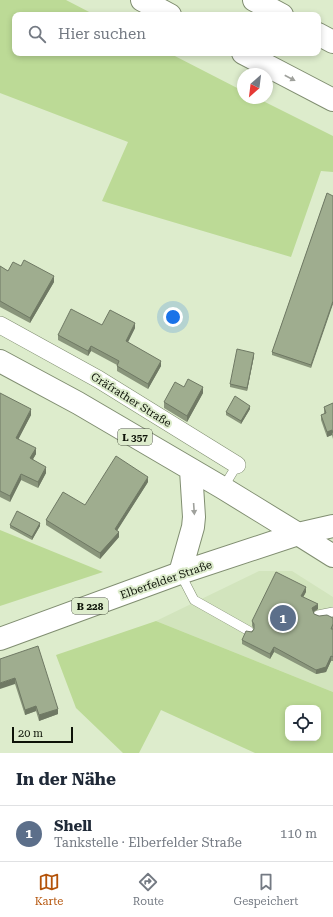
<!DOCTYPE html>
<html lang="de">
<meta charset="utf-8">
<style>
:root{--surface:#fff;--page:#f6f6f7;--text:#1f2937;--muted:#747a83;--line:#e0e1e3;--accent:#b45309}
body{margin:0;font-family:"Roboto Serif",serif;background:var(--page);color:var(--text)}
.controls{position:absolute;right:12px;bottom:12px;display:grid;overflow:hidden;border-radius:8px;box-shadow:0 2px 6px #0003}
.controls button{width:36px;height:36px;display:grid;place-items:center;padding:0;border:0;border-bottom:1px solid var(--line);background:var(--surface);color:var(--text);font:20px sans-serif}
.compass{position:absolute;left:237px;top:68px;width:36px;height:36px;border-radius:50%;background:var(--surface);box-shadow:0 2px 6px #0003;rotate:208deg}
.scale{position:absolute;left:12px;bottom:10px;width:61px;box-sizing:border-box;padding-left:4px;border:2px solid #0e1308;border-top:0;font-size:11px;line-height:14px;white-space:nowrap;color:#0e1308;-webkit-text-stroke:3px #ddeccc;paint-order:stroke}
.you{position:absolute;left:173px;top:317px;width:14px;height:14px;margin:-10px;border:3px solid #fff;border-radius:50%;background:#1a73e8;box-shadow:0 0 0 6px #1a73e833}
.badge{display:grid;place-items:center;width:26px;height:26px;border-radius:50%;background:var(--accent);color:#fff;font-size:13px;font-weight:700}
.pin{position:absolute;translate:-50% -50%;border:2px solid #fff;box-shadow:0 1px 4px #0006}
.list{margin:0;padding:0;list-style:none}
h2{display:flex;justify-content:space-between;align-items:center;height:52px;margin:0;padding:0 16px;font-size:17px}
h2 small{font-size:13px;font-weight:400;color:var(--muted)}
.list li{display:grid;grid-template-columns:26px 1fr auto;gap:12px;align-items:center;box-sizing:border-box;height:56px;padding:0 16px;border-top:1px solid var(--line)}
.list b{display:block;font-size:15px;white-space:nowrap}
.list p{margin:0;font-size:13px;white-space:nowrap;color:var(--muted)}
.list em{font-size:13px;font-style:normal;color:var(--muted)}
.icon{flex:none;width:22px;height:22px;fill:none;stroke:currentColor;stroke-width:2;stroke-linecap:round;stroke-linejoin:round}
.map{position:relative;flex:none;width:333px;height:753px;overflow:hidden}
.search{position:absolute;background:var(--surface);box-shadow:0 2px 6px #0003;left:12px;right:12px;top:12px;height:44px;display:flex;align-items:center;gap:10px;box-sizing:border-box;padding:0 14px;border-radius:8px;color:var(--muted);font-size:15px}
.sheet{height:108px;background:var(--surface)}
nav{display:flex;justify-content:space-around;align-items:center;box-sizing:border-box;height:56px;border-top:1px solid var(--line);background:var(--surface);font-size:11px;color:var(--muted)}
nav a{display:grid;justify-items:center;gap:2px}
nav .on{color:var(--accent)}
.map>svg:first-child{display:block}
</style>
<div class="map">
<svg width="333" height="753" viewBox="0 0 333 753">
<rect width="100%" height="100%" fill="#ddeccc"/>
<path fill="#d2e4bd" d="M259 571H292L333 597V692L156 621Z"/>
<path fill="#bcda96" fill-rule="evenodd" d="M0 0H66L95 15H15V53H169L243 91V98H257L333 136V172L321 171 291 257 102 201 128 142 0 93Z
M0 530 103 572 0 606Z
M156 621 333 692V753H255L161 710 139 753H123L76 708 56 655ZM288 708H318V738H288Z"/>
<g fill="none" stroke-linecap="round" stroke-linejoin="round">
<defs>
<path id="lane" d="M223 488 237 465
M180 573 194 600 249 631
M318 615 333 612"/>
<path id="street" d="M0 325 98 379 237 465"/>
<path id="secondary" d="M298 534 333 556"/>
<path id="primary" d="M0 361 78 403 223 488 298 534
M180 573 193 527 194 517 191 470
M0 639 180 573 298 534 333 526"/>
<path id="highway" d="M142 0 170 15
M254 0 282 15
M318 34 333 42
M243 53 333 100"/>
</defs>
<use href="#lane" stroke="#808e71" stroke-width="10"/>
<use href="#street" stroke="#808e71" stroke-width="18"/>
<use href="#secondary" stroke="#808e71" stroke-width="24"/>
<use href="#primary" stroke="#808e71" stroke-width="24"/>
<use href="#highway" stroke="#808e71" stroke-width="24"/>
<use href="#lane" stroke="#fff" stroke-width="9"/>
<use href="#street" stroke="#fff" stroke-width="17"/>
<use href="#secondary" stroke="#fff" stroke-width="22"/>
<use href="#primary" stroke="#fff" stroke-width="22"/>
<use href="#highway" stroke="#fff" stroke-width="22"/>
</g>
<path fill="#89957b" d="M327 193 311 368 272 355V352Z
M0 266 8 271 54 282 30 323 0 307Z
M102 325 135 328 128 342 161 366 148 389 117 371V365L91 351 88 356 58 340V335Z
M254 356 247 391 230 387V384Z
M184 387 203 393 187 422 164 408V402Z
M0 393 31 415 18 439 36 454 33 459 46 473 38 488 21 480 10 502 0 497Z
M333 403V439L332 435 327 437 321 420V415L324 414V407Z
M250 409 241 424 226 415V412Z
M148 482 117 530 119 537 100 559 46 525V520Z
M10 525 40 526 32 540 10 528Z
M306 592 303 597 318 609 313 612 314 614 319 616 333 618V661H331L326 672 316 674 274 652 270 659 242 644V640L254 629 252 626V621Z
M0 659 58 714 39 721 36 711 25 715 15 684Z"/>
<path fill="#6f7964" d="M54 276V282L30 323V318Z
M333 301V304L311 368V365Z
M135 323V328L126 346V341Z
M91 346V351L88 356V351Z
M254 353V356L247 391V388Z
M161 361V366L148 389V384Z
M203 387V393L187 422V416Z
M250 406V409L241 424V421Z
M31 409V415L16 444V438Z
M332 430V435L327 437V432Z
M36 448V454L30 464V458Z
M46 467V473L38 488V482Z
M21 474V480L10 502V496Z
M148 477V482L115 534V529Z
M40 523V526L32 540V537Z
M119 532V537L100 559V553Z
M306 587V592L301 601V596Z
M318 604V609L312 613V608Z
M274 647V652L270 659V654Z
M331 656V661L326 672 316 674V670Z
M15 678V684L0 689V683Z
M36 706V711L25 715V710Z
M58 709V714L39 721V715Z"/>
<path fill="#9fad8f" stroke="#6f7964" d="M327 193 333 196V301L311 365 272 352Z
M24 260 54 276 30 318 0 301V266L8 271 13 262 21 266Z
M71 309 102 325 110 310 135 323 126 341 161 361 148 384 117 366 119 361 91 346 88 351 58 335Z
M237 349 254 353 247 388 230 384Z
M188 379 203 387 187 416 164 402 175 382 184 387Z
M0 393 31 409 16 438 36 448 30 458 46 467 38 482 21 474 10 496 0 491Z
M235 396 250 406 241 421 226 412Z
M333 403V433L332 430 327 432 321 415 326 413 324 407Z
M116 456 148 477 115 529 119 532 100 553 46 520 63 492 85 505Z
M17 511 40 523 32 537 10 525Z
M276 572 306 587 301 596 318 604 312 608 314 614 319 616 327 615 333 618V624L331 629H333V657L331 656 326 667 316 670 274 647 270 654 242 640 246 631 252 632 254 629V624L252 621Z
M38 646 58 709 39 715 36 706 25 710 15 678 0 683V659Z"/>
<defs><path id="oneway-solid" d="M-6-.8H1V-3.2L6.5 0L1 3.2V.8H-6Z"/></defs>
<g fill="#9fa19c">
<use href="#oneway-solid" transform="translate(290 78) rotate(28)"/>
<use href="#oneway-solid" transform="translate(194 509) rotate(86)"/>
</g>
<g text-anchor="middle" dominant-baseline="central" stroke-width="4" stroke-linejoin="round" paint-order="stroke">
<g fill="#ddeccc" stroke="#4c5443" stroke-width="1">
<rect x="118" y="429" width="34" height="16" rx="3"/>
<rect x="72" y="598" width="36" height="16" rx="3"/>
</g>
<g font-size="10" font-weight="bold" fill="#0e1308">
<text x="135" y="437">L 357</text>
<text x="90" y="606">B 228</text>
</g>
<g font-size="11" fill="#0e1308" stroke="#ddeccc">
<text transform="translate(131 400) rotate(32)">Gräfrather Straße</text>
<text transform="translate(166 580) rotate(-19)">Elberfelder Straße</text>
</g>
</g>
</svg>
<div class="controls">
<button><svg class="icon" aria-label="locate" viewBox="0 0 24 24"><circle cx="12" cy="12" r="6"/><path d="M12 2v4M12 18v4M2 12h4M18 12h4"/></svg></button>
</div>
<svg class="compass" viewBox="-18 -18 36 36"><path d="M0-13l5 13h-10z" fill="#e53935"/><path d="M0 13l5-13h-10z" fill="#747a83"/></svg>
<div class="scale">20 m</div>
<div class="you"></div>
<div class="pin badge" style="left:283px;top:618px;background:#5c6f8a">1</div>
<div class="search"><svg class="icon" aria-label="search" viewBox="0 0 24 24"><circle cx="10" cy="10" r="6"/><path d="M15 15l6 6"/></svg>Hier suchen</div>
</div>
<section class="sheet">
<h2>In der Nähe<small></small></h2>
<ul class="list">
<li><span class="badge" style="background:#5c6f8a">1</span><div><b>Shell</b><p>Tankstelle · Elberfelder Straße</p></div><em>110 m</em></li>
</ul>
</section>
<nav>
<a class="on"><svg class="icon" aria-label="map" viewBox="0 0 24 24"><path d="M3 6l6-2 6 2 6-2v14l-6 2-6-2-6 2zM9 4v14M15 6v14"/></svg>Karte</a>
<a><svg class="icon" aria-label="directions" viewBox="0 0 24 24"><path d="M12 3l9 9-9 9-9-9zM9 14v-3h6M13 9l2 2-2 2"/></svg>Route</a>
<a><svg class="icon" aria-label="saved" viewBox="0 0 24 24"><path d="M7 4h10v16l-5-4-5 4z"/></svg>Gespeichert</a>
</nav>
